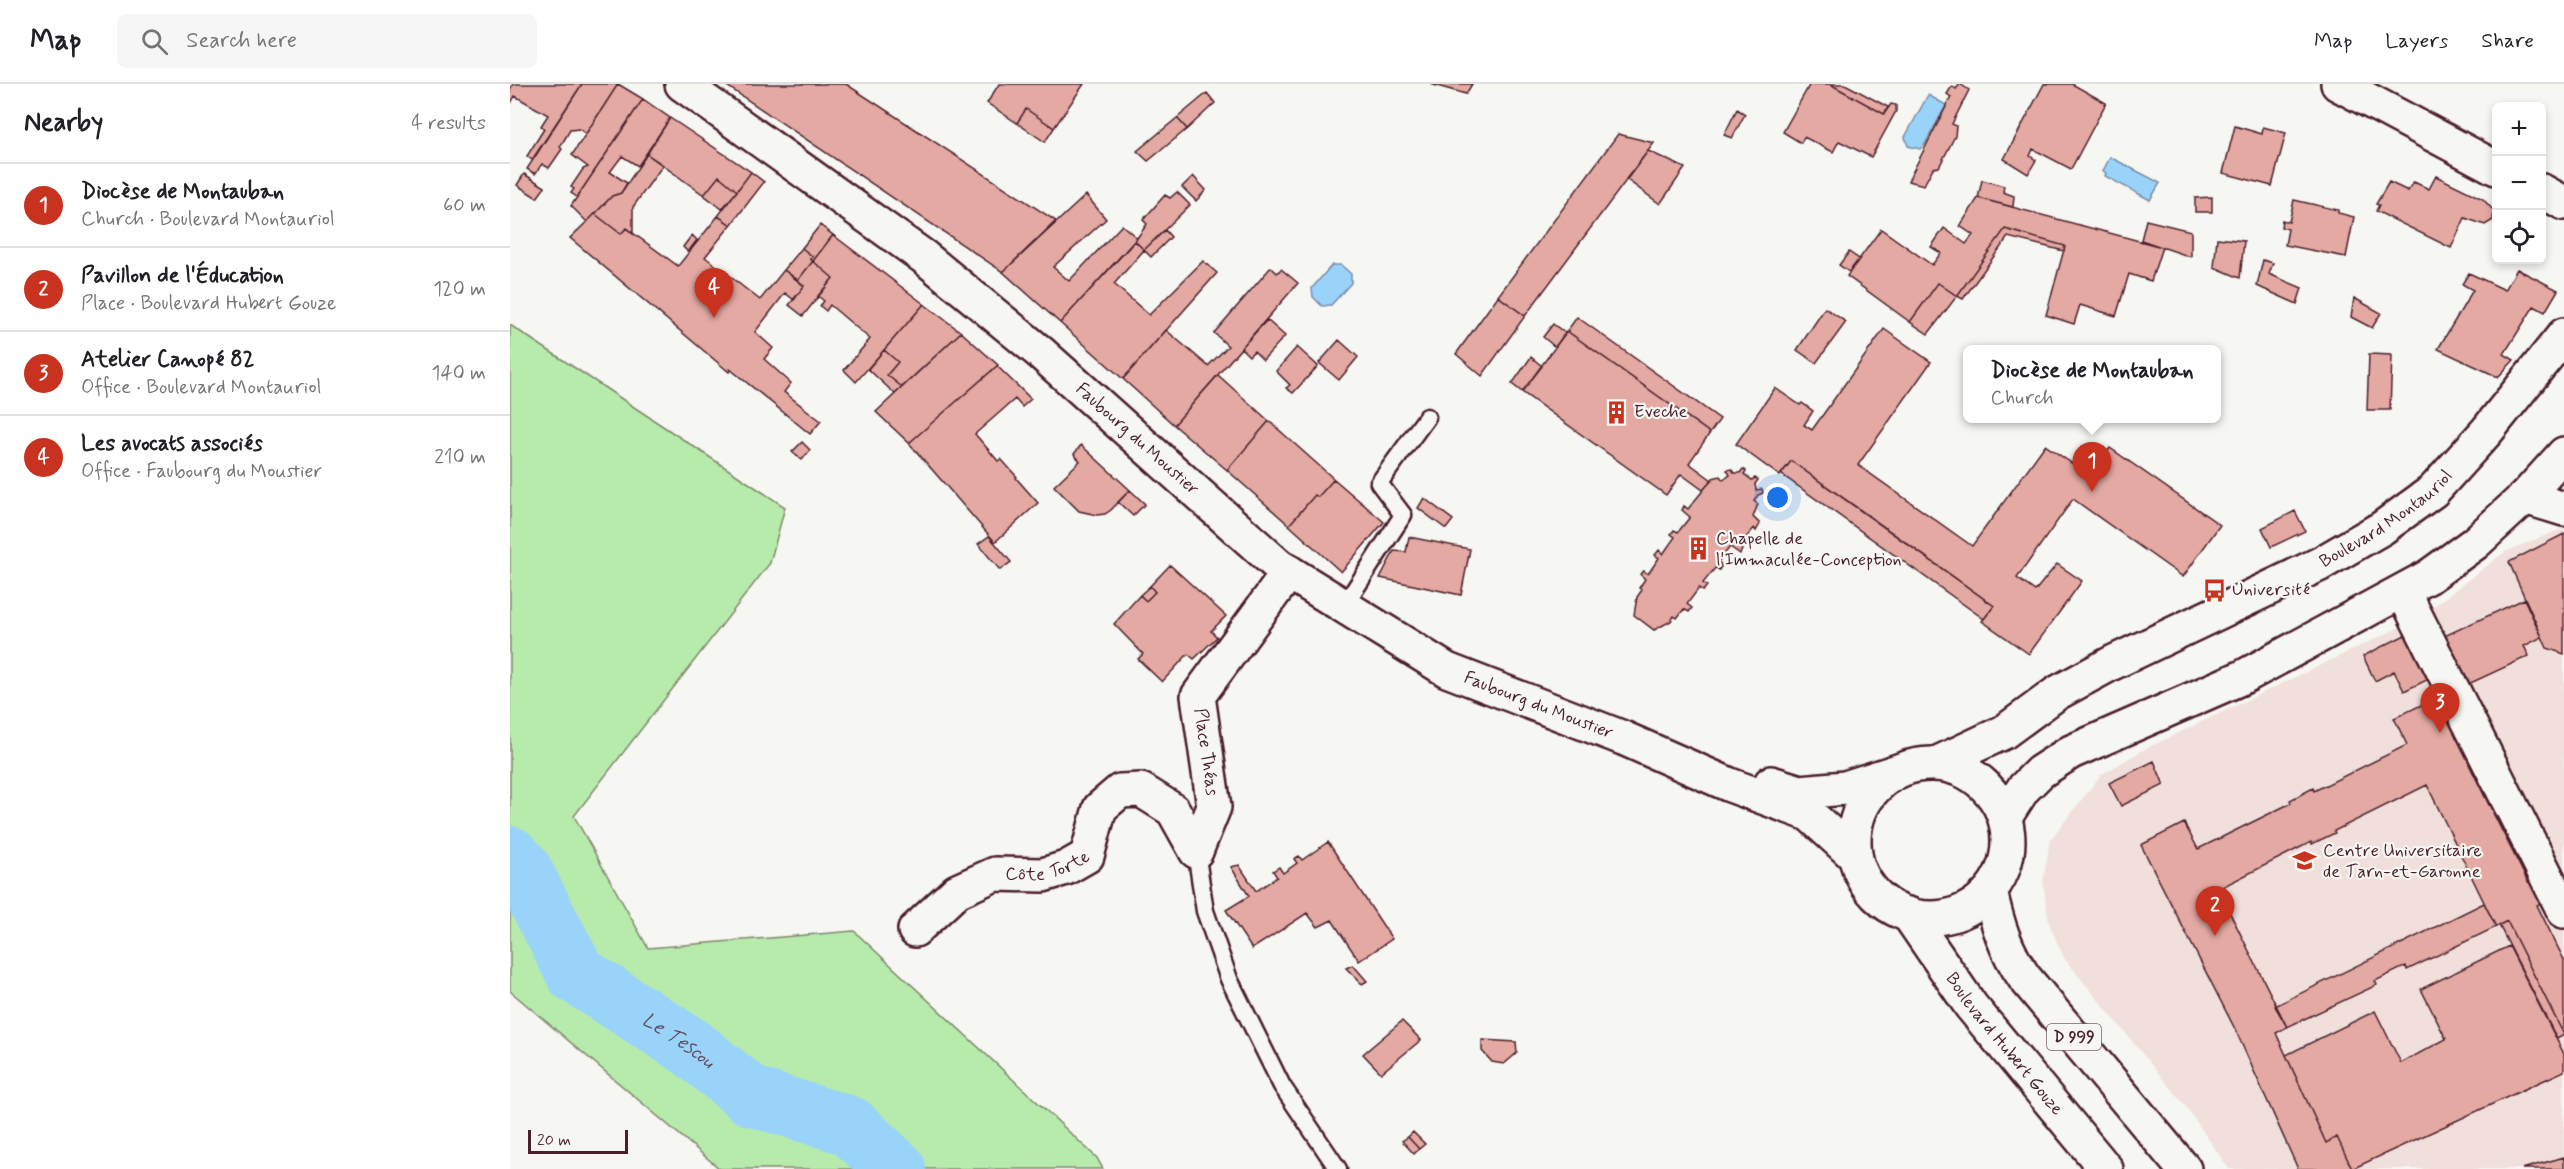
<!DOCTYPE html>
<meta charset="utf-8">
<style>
:root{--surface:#fff;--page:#f6f6f6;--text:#202124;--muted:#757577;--line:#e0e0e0;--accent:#c8321e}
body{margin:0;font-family:Mynerve,sans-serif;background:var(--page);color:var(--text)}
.controls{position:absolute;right:18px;top:18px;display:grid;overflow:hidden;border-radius:9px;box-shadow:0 3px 9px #0003}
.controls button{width:54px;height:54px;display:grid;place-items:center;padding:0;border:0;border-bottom:2px solid var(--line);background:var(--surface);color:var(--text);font:30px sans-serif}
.scale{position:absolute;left:18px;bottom:15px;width:100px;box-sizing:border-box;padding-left:6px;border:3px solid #4a1f2b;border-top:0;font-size:16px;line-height:21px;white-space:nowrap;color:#4a1f2b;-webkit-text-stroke:4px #f6f6f2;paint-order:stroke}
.you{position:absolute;left:1268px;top:414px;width:21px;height:21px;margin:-15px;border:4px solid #fff;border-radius:50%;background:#1a73e8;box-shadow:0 0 0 9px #1a73e833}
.badge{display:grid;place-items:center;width:39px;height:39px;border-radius:50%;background:var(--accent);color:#fff;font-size:20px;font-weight:700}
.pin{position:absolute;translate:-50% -50px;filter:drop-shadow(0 2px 3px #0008)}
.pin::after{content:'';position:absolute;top:32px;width:21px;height:18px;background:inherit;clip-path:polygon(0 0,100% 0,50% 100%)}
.popup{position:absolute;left:1453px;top:261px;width:258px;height:78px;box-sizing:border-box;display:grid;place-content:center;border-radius:9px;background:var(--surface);filter:drop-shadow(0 2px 4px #0005);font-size:20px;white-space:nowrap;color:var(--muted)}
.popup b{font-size:22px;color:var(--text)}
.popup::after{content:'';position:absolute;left:50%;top:100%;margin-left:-12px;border:12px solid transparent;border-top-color:var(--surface)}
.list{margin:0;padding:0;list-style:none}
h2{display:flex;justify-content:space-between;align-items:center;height:78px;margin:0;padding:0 24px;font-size:26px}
h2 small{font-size:20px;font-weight:400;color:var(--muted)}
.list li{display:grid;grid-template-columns:39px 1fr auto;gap:18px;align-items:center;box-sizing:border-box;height:84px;padding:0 24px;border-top:2px solid var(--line)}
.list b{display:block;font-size:22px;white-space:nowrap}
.list p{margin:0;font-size:20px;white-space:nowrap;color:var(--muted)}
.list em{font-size:20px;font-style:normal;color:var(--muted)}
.icon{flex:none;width:33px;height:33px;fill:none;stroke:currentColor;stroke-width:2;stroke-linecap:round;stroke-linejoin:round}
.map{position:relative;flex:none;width:2054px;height:1085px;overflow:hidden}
header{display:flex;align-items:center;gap:36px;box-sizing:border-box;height:84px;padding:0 30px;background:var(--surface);border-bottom:2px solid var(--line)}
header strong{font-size:28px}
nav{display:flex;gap:33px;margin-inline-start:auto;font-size:21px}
.search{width:420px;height:54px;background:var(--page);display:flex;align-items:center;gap:15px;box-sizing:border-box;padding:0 21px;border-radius:9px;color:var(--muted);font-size:22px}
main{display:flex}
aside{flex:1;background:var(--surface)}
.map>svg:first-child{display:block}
</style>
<header>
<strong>Map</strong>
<div class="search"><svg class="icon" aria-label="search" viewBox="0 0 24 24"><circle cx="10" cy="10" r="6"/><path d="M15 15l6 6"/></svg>Search here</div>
<nav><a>Map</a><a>Layers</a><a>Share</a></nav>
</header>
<main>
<aside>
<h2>Nearby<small>4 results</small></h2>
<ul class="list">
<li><span class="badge">1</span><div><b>Diocèse de Montauban</b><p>Church · Boulevard Montauriol</p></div><em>60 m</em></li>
<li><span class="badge">2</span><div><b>Pavillon de l'Éducation</b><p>Place · Boulevard Hubert Gouze</p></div><em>120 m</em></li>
<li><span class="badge">3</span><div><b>Atelier Canopé 82</b><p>Office · Boulevard Montauriol</p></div><em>140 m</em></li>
<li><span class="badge">4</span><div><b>Les avocats associés</b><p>Office · Faubourg du Moustier</p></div><em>210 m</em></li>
</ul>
</aside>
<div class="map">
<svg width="2054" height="1085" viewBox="0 0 2054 1085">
<rect width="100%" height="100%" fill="#f6f6f2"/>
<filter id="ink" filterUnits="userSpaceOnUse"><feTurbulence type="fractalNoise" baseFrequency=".0167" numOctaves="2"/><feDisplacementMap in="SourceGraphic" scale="12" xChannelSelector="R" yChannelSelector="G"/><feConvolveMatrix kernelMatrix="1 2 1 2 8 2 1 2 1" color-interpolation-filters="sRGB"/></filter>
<g filter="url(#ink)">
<path fill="#f0dfda" d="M2054 444V1085H1719L1677 1024 1554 874 1539 839 1533 798 1540 756 1591 691 1633 666 1907 535 1995 468Z"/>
<path fill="#b6ebac" stroke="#80856c" stroke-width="1.5" d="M0 241 275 423 260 479 64 732 138 864 344 847 587 1074 593 1085H210L0 907Z"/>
<path fill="#9ad3f9" stroke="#7a8ba7" stroke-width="1.5" d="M1418 11 1436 21 1415 60 1410 65 1398 62 1395 53Z
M1600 73 1650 99 1640 116 1595 92 1596 89 1593 87Z
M822 181H831L841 190V199L821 221 812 222 803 213 802 204Z"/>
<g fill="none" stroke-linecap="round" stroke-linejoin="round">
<path stroke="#9ad3f9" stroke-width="60" id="s1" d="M0 772 11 784 66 890 182 964 241 1012 340 1042 386 1085"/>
</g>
<path fill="#e3a9a2" stroke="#4a1f2b" stroke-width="1.5" d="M3 0H72L22 76 17 72 34 45 31 42 38 31 5 12 0 21V5Z
M72 0H108L76 50 69 45 60 46 50 63 52 65 39 84 32 80 25 90 17 85Z
M108 0 133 15 67 113 61 109 64 105 61 103 73 85 78 83 62 71Z
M214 0H336L546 137 493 188Z
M489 0H574L544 44 516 25 507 39 477 19Z
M920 0H962L956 10Z
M1300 0H1320L1374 30 1381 20 1386 21V27L1361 73 1329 57 1323 68 1294 53 1291 59 1273 48Z
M1320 0H1335L1378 23 1374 30Z
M1450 0 1459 6 1442 40 1446 42 1445 52 1429 83 1423 84 1414 101 1398 97 1441 13 1437 10 1442 2 1446 5Z
M1534 0H1562L1596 19 1561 85 1523 65 1520 72 1526 76 1518 90 1494 75Z
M697 9 705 19 677 45 667 34Z
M133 15 160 34 128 82 112 72 100 88 117 99 111 109 102 112 77 138 61 122Z
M516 25 544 44 535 58 507 39Z
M1227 25 1235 30 1222 54 1214 51Z
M160 34 241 88 227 107 209 92 194 111 137 70Z
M667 34 677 45 638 77 627 67Z
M1725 42 1752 50 1753 43 1776 49 1762 102 1713 89Z
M1108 50 1144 59 1015 232 988 212Z
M1138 67 1175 84 1150 120 1116 95Z
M137 70 153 81 123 123V150L116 144 111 150 85 130 102 112 111 109Z
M241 88 254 98 221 141 208 132Z
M14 90 35 103 27 114 7 101Z
M209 92 227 107 212 125 194 111Z
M683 92 696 106 686 117 672 103Z
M1926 92 1973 115 1984 127 1983 136 1975 141 1955 134 1941 164 1866 127 1869 121 1866 120 1879 98 1898 107 1904 98 1919 105Z
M1472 96 1494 102 1493 108 1504 112 1503 123 1468 114Z
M667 108 680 121 634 166 625 157 637 140 633 136 655 111 660 114Z
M576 111 596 135 543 183 559 197 612 141 627 154 550 239 493 188Z
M1702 113V128H1685V114Z
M1468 114 1652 163 1641 197 1619 190 1606 232 1570 221 1564 240 1536 231 1555 162 1495 145 1447 212 1428 199 1400 238 1337 192 1371 145 1422 181 1431 169 1421 163 1434 144 1456 160 1463 151 1450 142Z
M1784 116 1828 126V129L1844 133 1836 173 1775 161 1778 145 1771 143 1772 136 1779 138Z
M85 130 111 150 116 144 168 182 208 132 221 141 195 173 250 216 274 186 294 202 284 216 275 209 245 248 263 264 254 275 281 299 274 308 311 337 300 350 220 285 219 288 60 154Z
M1636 136 1681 147V173L1631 156Z
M310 141 323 151 303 177 300 175 303 173 292 164Z
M1495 145 1555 162 1554 167 1498 153 1453 215 1447 212Z
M655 146 661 153 641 173 634 166Z
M182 151 187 156 178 168 173 163Z
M323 151 414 220 346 298 334 286 360 255 320 221 316 227 310 222 314 217 308 212 323 194 303 177Z
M1707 154 1734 157 1730 194 1704 183Z
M625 157 634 166 604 200 639 231 693 177 707 189 613 295 550 239Z
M292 164 303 173 300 175 303 177 288 196 274 186Z
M1339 168 1349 175 1339 188 1329 181Z
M1753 176 1763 179 1759 190 1792 204 1787 220 1747 202Z
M303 177 323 194 293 232 279 221 294 202 288 196Z
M761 183 767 189 771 185 788 199 664 341 613 295 656 246 698 282 718 262 704 249Z
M2007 185 2048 206 2035 228 2024 222 1994 270 2004 276 1988 293 1928 265 1963 206 1952 200 1959 189 1995 206Z
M1428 199 1447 212 1418 250 1400 238Z
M988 212 1015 232 972 292 946 270Z
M1844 214 1871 229 1862 244 1841 233Z
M414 220 451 248 392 303 377 291 388 278 374 266Z
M1315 224 1336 238 1306 279 1287 266Z
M1067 233 1210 335 1200 349 1057 247Z
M757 236 775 252 753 276 744 267 739 272 731 264Z
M1043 240 1055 249 1045 263 1033 253Z
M1374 245 1421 278 1348 381 1462 462 1535 361 1579 391 1600 364 1710 441 1673 493 1563 415 1507 494 1525 507 1547 480 1572 497 1519 570 1472 537 1484 522 1359 432 1281 377 1270 392 1226 360 1265 304 1290 321 1292 319 1303 327 1294 341 1302 346Z
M1057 247 1200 349 1179 379 1202 396 1193 406 1171 390 1156 411 1012 308Z
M451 248 488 281 399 359 366 328Z
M829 256 848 273 829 296 809 279Z
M787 263 808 282 783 309 776 304 780 301 766 287Z
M374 266 388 278 377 291 392 303 385 310 358 285Z
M1859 270 1882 271 1880 326H1857Z
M1021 273 1032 282 1012 308 1002 300Z
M487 282 521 315 512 323 505 315 465 350 488 377 491 375 507 393 506 394 528 419 485 458 399 359Z
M708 291 759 337 717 386 664 341Z
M759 337 824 395 808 413 805 411 779 441 717 386Z
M292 358 300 366 292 376 282 368Z
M571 361 620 406 601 426 595 430 587 431 569 427 544 402 570 377 564 370Z
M1281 377 1484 522 1474 535 1271 390Z
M1221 385 1224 389H1230L1233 385 1236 387 1234 390 1242 396 1245 394 1248 396 1245 400 1246 406 1252 405 1253 409 1248 411 1244 417 1248 420 1243 433 1250 440 1246 447 1244 444 1229 463 1232 466 1230 470 1220 463 1208 478 1212 481 1209 486 1206 483 1193 499 1197 502 1193 507 1189 504 1177 520 1182 524 1179 528 1174 525 1167 534 1164 532 1161 537 1144 546 1124 531 1127 513 1132 506 1129 504 1135 495 1130 490 1134 487 1138 490 1149 474 1145 471 1149 466 1153 470 1165 453 1161 450 1164 446 1168 448 1180 433 1172 426 1174 422 1178 425 1203 394 1210 392 1213 396 1220 391 1217 386Z
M824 395 874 438 831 488 779 441 805 411 808 413Z
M620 406 635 420 623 432 608 418Z
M914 414 943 436 936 445 908 424Z
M1785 427 1795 447 1761 463 1752 444Z
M2054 450V570L2037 564 1999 478Z
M479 452 501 478 490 486 468 460Z
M899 453 960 465 951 511 870 494 884 467 896 468Z
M660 481 716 532 701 547 707 553 684 575 678 570 652 598 628 575 633 570 604 540 630 511 636 517 645 508 640 502Z
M640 502 645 508 636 517 630 511Z
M2014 515 2032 553 2014 562 2019 572 1952 603 1930 554Z
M1897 550 1919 595 1894 607 1884 587 1865 597 1853 572Z
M1928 613 1961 679 1959 680 1979 721 1982 720 1986 727 1983 729 2018 798 2020 797 2031 819 2027 821 2054 876V951L1997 837 1986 843 1917 701 1824 747 1825 749 1802 760 1801 758 1708 805 1777 943 1766 949 1816 1059 1827 1053 1842 1085H1788L1725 945 1631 761 1674 739 1688 765 1781 719 1780 716 1803 704 1804 707 1897 661 1884 634Z
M1644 677 1654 701 1611 722 1599 699Z
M818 758 882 855 849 877 822 836 808 843 797 829 742 865 716 826 739 812 721 783 729 781 746 807 767 793 763 787 769 783 773 789 787 779 784 775 789 772 792 776Z
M1974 819 1986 843 1897 886 1896 882 1865 897 1867 901 1777 943 1765 922Z
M1997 837 2054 951 2047 955 1989 841Z
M1999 862 2054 970V987L1842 1085 1827 1053 1816 1059 1776 971 1865 927 1891 979 1936 955 1911 905Z
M843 881 857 897 852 900 836 884Z
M892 937 911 956 871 989 853 970Z
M972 956 1006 958 1007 969 994 980 982 978 972 967Z
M903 1048 915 1060 909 1065 898 1053Z
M898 1053 909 1065 904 1070 892 1057Z
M2054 1073V1085H2012Z"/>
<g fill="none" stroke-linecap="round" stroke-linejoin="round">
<defs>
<path id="service" d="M834 522 893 431 869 399 917 333
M686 767 695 827 719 895 772 1002 828 1085"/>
<g id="minor">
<path d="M1828 0 1986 84"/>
<path d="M2032 107 2054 119"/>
<path d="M2015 413 2054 425"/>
<path d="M1893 507 2054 827"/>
<path d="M686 767 704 723 688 612 779 488"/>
<path id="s2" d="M405 846 447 807 485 790 533 791 556 784 577 772 590 724 610 707 631 706 663 726 686 767"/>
</g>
<g id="secondary">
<path id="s3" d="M172 0 414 173 531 269 769 482 937 586 1113 654 1220 701 1299 730 1345 772"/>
<path d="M1261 699 1290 708 1335 704 1388 687"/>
</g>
<g id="primary">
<path id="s4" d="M1428 679 1494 648 1547 609 1602 579 1810 480 1872 444 1923 407 1977 347 2054 251"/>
<circle cx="1421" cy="757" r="77"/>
<path d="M1495 733 1513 705 1530 688 1561 668 1733 593 1918 493 1965 459 2015 413 2054 370"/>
<path d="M1480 807C1487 839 1495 866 1514 893L1674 1085"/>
<path id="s5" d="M1398 830 1461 922 1596 1085"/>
</g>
</defs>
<use href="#service" stroke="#4a1f2b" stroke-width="21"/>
<use href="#minor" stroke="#4a1f2b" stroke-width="38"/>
<use href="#secondary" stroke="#4a1f2b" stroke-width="38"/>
<use href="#primary" stroke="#4a1f2b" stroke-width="38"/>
<use href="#service" stroke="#f6f6f2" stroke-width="16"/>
<use href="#minor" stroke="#f6f6f2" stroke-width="33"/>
<use href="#secondary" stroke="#f6f6f2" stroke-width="33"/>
<use href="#primary" stroke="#f6f6f2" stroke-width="33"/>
</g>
</g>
<defs>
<symbol id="building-bare" viewBox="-9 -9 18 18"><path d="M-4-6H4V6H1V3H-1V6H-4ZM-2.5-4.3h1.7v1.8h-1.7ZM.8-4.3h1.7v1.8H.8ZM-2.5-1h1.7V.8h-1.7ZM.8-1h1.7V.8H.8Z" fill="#c8321e" stroke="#f6f6f2" stroke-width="2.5" paint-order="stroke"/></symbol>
<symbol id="bus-bare" viewBox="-9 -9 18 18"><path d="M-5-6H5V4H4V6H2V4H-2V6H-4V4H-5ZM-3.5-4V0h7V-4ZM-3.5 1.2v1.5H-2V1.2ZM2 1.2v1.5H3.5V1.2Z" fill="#c8321e" stroke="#f6f6f2" stroke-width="2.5" paint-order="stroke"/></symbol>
<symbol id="university-bare" viewBox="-9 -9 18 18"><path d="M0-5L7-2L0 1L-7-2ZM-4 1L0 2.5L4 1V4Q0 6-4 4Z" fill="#c8321e" stroke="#f6f6f2" stroke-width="2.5" paint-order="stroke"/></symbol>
</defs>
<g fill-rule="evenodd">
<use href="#building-bare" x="1090" y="312" width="33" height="33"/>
<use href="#building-bare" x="1172" y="448" width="33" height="33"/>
<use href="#bus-bare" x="1688" y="490" width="33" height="33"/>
<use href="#university-bare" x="1778" y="760" width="33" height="33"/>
</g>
<g text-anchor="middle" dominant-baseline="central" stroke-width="4.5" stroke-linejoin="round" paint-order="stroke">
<rect fill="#f6f6f2" stroke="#7e6067" stroke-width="1.5" x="1537" y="940" width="54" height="26" rx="4.5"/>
<g font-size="16" font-weight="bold" fill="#4a1f2b">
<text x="1564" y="953">D 999</text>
</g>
<g font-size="18" fill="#4a1f2b" stroke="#f6f6f2" text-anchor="start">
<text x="1124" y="328">Eveche</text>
<text x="1206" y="455">Chapelle de<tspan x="1206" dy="21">l'Immaculée-Conception</tspan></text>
<text x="1722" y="506">Université</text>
<text x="1813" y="767">Centre Universitaire<tspan x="1813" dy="21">de Tarn-et-Garonne</tspan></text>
</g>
<g font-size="18" fill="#4a1f2b" stroke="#f6f6f2">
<text stroke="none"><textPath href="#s3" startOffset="578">Faubourg du Moustier</textPath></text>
<text stroke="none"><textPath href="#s4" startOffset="512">Boulevard Montauriol</textPath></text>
<text stroke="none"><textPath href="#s3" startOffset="1064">Faubourg du Moustier</textPath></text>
<text transform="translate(696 668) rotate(82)">Place Théas</text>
<text stroke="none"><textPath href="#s2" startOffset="153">Côte Torte</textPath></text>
<text stroke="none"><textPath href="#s5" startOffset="162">Boulevard Hubert Gouze</textPath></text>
</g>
<g font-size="20" font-style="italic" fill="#5e4c5e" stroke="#f6f6f2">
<text stroke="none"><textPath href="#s1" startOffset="258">Le Tescou</textPath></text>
</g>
</g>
</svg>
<div class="controls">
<button>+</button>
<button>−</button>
<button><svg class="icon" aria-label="locate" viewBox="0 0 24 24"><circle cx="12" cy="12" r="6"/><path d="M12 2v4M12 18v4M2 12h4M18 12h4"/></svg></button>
</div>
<div class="scale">20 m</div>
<div class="you"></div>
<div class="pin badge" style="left:1582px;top:408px">1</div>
<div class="popup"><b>Diocèse de Montauban</b>Church</div>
<div class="pin badge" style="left:1705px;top:852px">2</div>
<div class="pin badge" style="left:1930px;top:649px">3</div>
<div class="pin badge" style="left:204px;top:234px">4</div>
</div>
</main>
